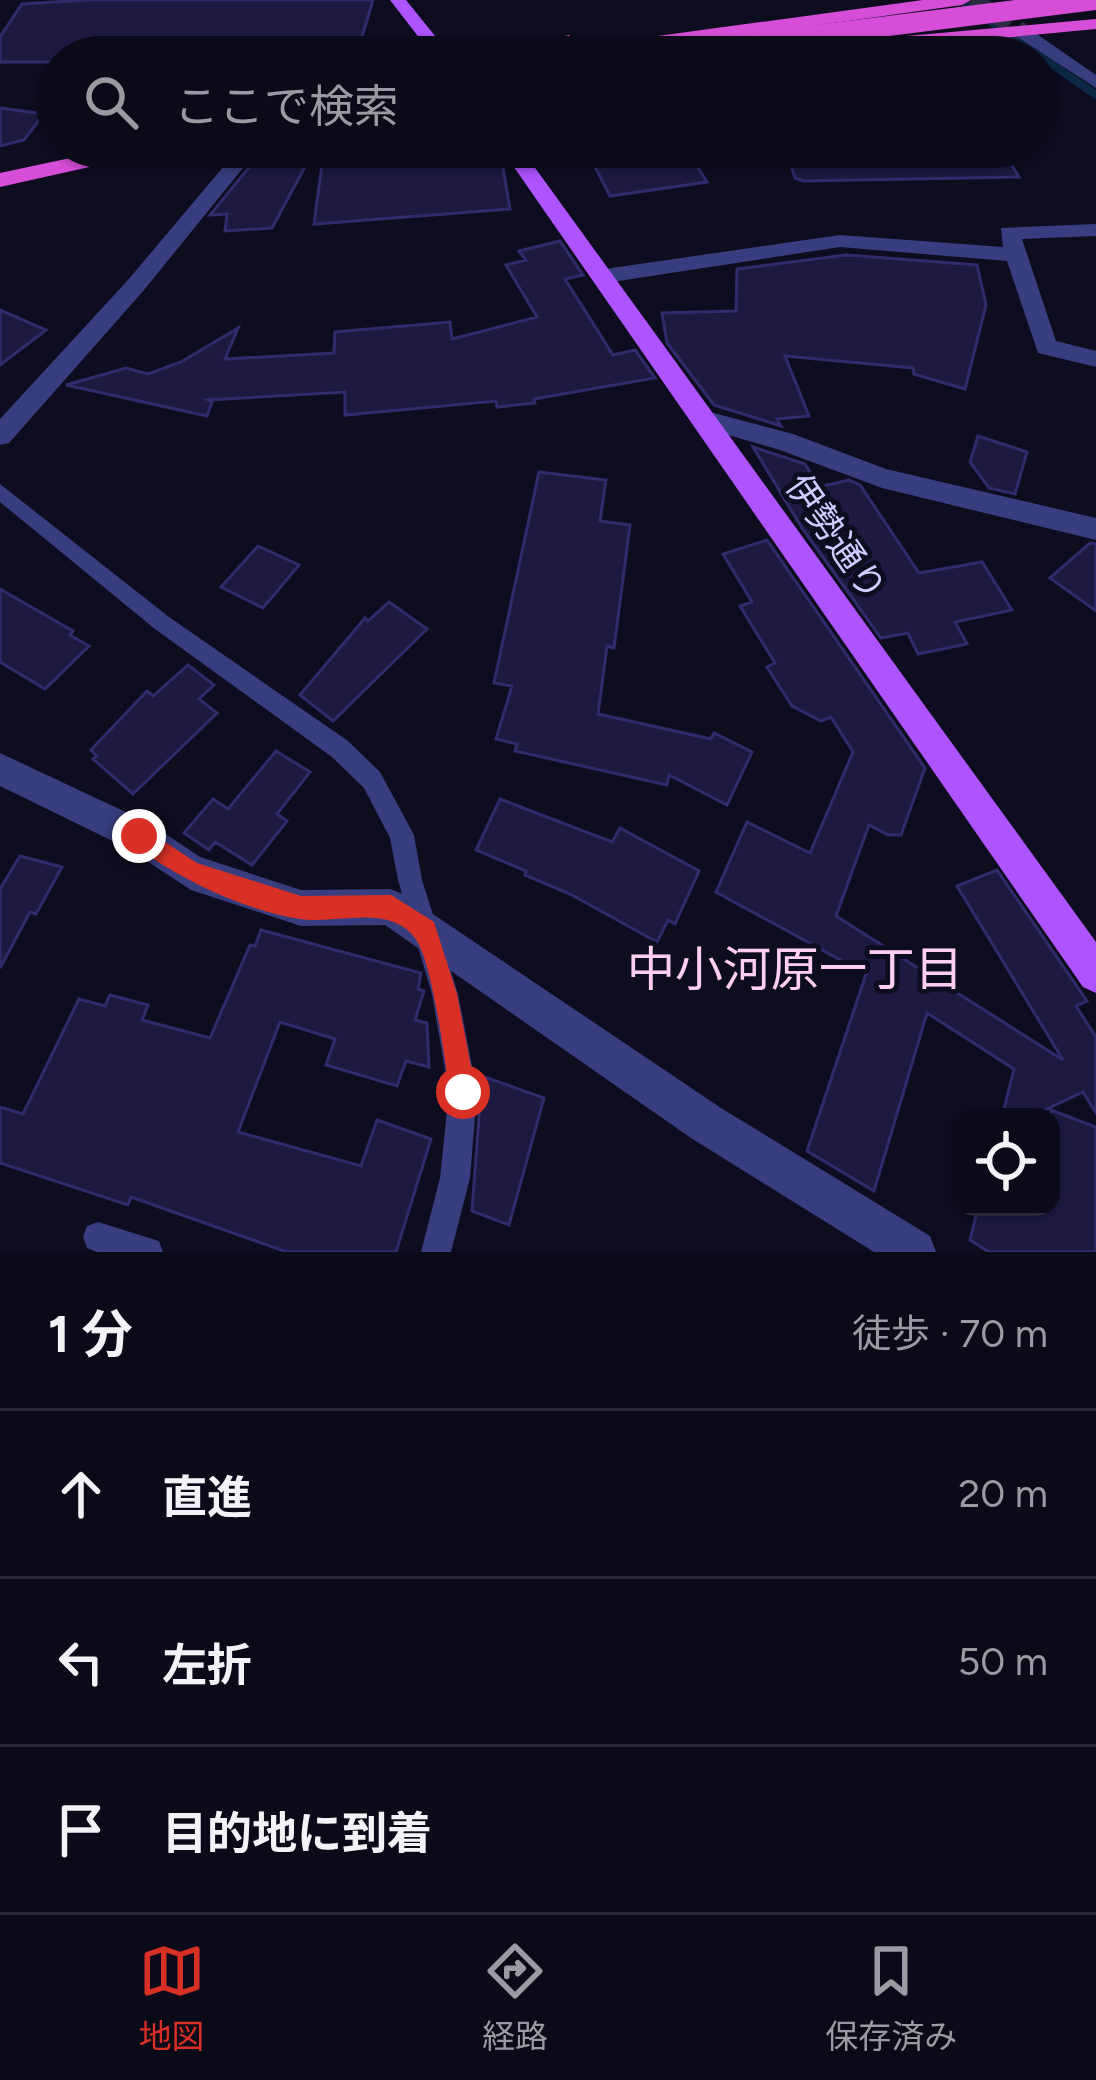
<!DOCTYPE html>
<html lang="ja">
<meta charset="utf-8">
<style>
:root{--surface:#0a0a18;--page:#131321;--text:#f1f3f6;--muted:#999aa2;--line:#2a2b37;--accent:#d93025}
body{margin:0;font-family:Figtree,"Noto Sans JP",sans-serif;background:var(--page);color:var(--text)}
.controls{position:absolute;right:36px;bottom:36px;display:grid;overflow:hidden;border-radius:24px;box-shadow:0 3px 9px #0004}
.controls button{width:108px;height:108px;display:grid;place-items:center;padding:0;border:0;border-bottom:3px solid var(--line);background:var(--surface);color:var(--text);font:60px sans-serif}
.stop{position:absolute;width:36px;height:36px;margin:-27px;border:9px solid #d93025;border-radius:50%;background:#fff}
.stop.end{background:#d93025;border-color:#fff;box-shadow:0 3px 12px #0008}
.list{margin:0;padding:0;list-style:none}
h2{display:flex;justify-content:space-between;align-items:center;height:156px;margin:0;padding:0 48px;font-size:51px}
h2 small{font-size:39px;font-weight:400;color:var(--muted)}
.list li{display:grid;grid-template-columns:78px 1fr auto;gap:36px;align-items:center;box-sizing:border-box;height:168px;padding:0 48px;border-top:3px solid var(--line)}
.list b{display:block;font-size:45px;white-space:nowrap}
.list em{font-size:39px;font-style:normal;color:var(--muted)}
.icon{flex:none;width:66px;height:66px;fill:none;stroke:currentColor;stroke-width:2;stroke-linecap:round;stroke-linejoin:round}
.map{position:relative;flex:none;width:1096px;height:1252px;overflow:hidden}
.search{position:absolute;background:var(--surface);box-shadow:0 3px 9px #0004;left:36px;right:36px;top:36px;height:132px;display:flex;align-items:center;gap:30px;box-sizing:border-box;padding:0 42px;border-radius:66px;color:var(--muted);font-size:45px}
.sheet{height:660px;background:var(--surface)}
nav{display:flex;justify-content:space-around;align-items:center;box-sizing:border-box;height:168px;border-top:3px solid var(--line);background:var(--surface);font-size:33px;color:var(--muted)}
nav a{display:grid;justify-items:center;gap:6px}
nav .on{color:var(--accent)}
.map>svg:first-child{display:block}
</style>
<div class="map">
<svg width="1096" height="1252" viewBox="0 0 1096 1252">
<rect width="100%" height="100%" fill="#0e0d20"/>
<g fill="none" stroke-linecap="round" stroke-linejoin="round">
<path stroke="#0c2845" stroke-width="8" d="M960 0 1096 95"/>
</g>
<path fill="#1d1941" stroke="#312b6d" stroke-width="3" d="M86 0H373L356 57H57V62H0V37L22 4Z
M0 108 44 114 24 140 0 146Z
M356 147H480L483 164 502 162 510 209 314 224 324 149Z
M585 147H685L707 182 610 196Z
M785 147H1001L1019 177 803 181 795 178Z
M314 150 272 228 225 231 227 214 210 215 260 154Z
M560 241 583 275 565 279 613 355 635 350 655 378 534 399 535 403 497 407 496 401 345 415V392L208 400 212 402 207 416 66 385 126 368 148 374 181 362 238 328 225 359 334 353 335 332 450 322 452 339 537 317 506 265 526 260 519 251Z
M846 255 977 265 986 305 965 389 914 374 913 368 785 356 809 416 777 419 781 426 714 405 667 343 662 313 736 311 737 269Z
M0 310 46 330 0 365Z
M978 436 1027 452 1015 494 989 488 970 462Z
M753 447 805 464 819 487 849 480 860 485 919 573 982 562 1012 610 955 622 967 644 918 654 908 633 881 638 802 528Z
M539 472 606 480 600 521 630 525 614 648 607 646 598 714 711 739 714 733 752 752 727 805 669 775 667 785 515 751 517 744 496 739 512 686 494 683Z
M767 540 925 768 901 835H888L869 825 836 916 1063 1060 957 886 997 870 1087 1001 1076 1006 1096 1037V1113L1083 1092 1030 1117H1002L1014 1069 927 1013 874 1191 807 1151 866 974 716 892 747 822 810 853 853 752 831 717 821 721 792 706 767 667 775 663 740 606 752 602 723 554Z
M1090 543 1096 544V611L1050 578Z
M258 546 299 565 263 608 221 587Z
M0 589 73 631 70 635 89 646 45 689 0 662Z
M389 602 427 629 333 721 300 695 365 618 368 621Z
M188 665 214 685 199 699 217 713 133 794 93 759 97 756 91 750 147 691 153 696Z
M276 751 310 772 277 814 287 821 252 865 215 842 209 850 184 833 213 799 228 809Z
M500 799 612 842 620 828 699 871 675 924 668 920 657 942 570 894 525 875 526 871 476 850Z
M20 856 62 867 36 914 30 912 0 968V889Z
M261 930 421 973 418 989 424 991 415 1020 427 1023 429 1067 406 1061 397 1086 326 1065 335 1039 280 1022 238 1132 361 1166 377 1120 431 1139 396 1252H287L131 1197 128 1205 0 1163V1107L23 1114 79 999 105 1006 110 995 148 1005 142 1020 210 1038 250 945 255 946Z
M482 1076 544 1098 509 1225 472 1211Z
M1051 1110 1096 1127V1252H989L970 1240 978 1207H1051Z"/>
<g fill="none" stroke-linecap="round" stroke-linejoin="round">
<path stroke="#2b2a41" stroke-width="18" stroke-dasharray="18 9" stroke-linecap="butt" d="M972 0 1022 32"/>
<path fill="#383d7f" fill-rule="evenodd" d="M942 35 952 37 905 57H888Z
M0 484 169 617 348 741 380 772 414 835 422 880 458 994 477 1092 470 1178 451 1252H421L440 1178 449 1092 432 994 398 880 390 838 364 788 332 757 155 629 0 502Z
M98 1222 159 1241 163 1252H97L87 1248 83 1237 87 1226Z"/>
<path fill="#383d7f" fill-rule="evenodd" d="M1016 28H1028L1096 75V88L1016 36Z
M240 147H260L144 290 9 443 0 445V419L128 280Z
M1096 224V236L1022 239 1056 341 1096 351V367L1038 353 1007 261 840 247 605 283 594 276 605 269 840 235 1003 247 1001 228Z
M706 411 793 434 886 469 1096 518V540L882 488 777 449 697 426 693 420 697 414Z
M0 753 151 824 200 857 301 890 390 889 403 894 721 1108 930 1236 936 1252H874L691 1138 385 925 301 926 191 890 127 848 0 786Z"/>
<path fill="#ad54fe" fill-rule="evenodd" d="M390 0H406L452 57H434Z
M500 147H520L1096 942V993L1083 987Z"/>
<path fill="#d64ed8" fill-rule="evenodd" d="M923 0H971L962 5 589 57H538L548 51Z
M1096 19V29L800 57H729L739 51Z
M569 35 578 41 576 45 521 57H485Z
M122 147H163L152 153 0 187V173Z"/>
<path stroke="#d64ed8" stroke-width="20" d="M690 51 1095 0"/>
</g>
<path fill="#d93025" d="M139 825 197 863 301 896 391 895 434 922 457 994 476 1092 472 1102 463 1105 454 1102 450 1092C444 1059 433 962 415 938 388 903 336 925 300 919 239 909 181 879 131 844L128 836Z"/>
<g text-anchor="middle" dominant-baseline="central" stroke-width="10" stroke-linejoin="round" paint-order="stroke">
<g font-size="36" fill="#cdccff" stroke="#0e0d20">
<text transform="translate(836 537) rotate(55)">伊勢通り</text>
</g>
<g font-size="48" fill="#ffcef2" stroke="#0e0d20">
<text x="795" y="969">中小河原一丁目</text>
</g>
</g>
</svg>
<div class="controls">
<button><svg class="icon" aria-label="locate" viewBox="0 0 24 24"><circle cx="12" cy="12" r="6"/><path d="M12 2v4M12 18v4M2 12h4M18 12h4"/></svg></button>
</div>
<div class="stop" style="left:463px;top:1092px"></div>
<div class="stop end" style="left:139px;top:836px"></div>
<div class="search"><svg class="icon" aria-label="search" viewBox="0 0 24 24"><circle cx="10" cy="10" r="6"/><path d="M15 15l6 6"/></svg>ここで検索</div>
</div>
<section class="sheet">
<h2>1 分<small>徒歩 · 70 m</small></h2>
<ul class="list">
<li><svg class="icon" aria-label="ahead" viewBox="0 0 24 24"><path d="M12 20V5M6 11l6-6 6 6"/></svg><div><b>直進</b></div><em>20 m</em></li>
<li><svg class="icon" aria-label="left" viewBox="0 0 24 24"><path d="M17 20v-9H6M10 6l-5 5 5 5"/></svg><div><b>左折</b></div><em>50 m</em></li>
<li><svg class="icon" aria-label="arrive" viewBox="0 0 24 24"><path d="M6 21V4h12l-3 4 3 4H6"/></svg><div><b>目的地に到着</b></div></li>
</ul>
</section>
<nav>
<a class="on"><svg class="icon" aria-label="map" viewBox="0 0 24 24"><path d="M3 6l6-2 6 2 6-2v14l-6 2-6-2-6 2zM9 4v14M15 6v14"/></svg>地図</a>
<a><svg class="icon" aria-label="directions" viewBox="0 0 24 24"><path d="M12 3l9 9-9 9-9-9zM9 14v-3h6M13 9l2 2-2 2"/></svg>経路</a>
<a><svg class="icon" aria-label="saved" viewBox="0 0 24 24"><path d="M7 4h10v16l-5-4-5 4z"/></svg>保存済み</a>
</nav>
